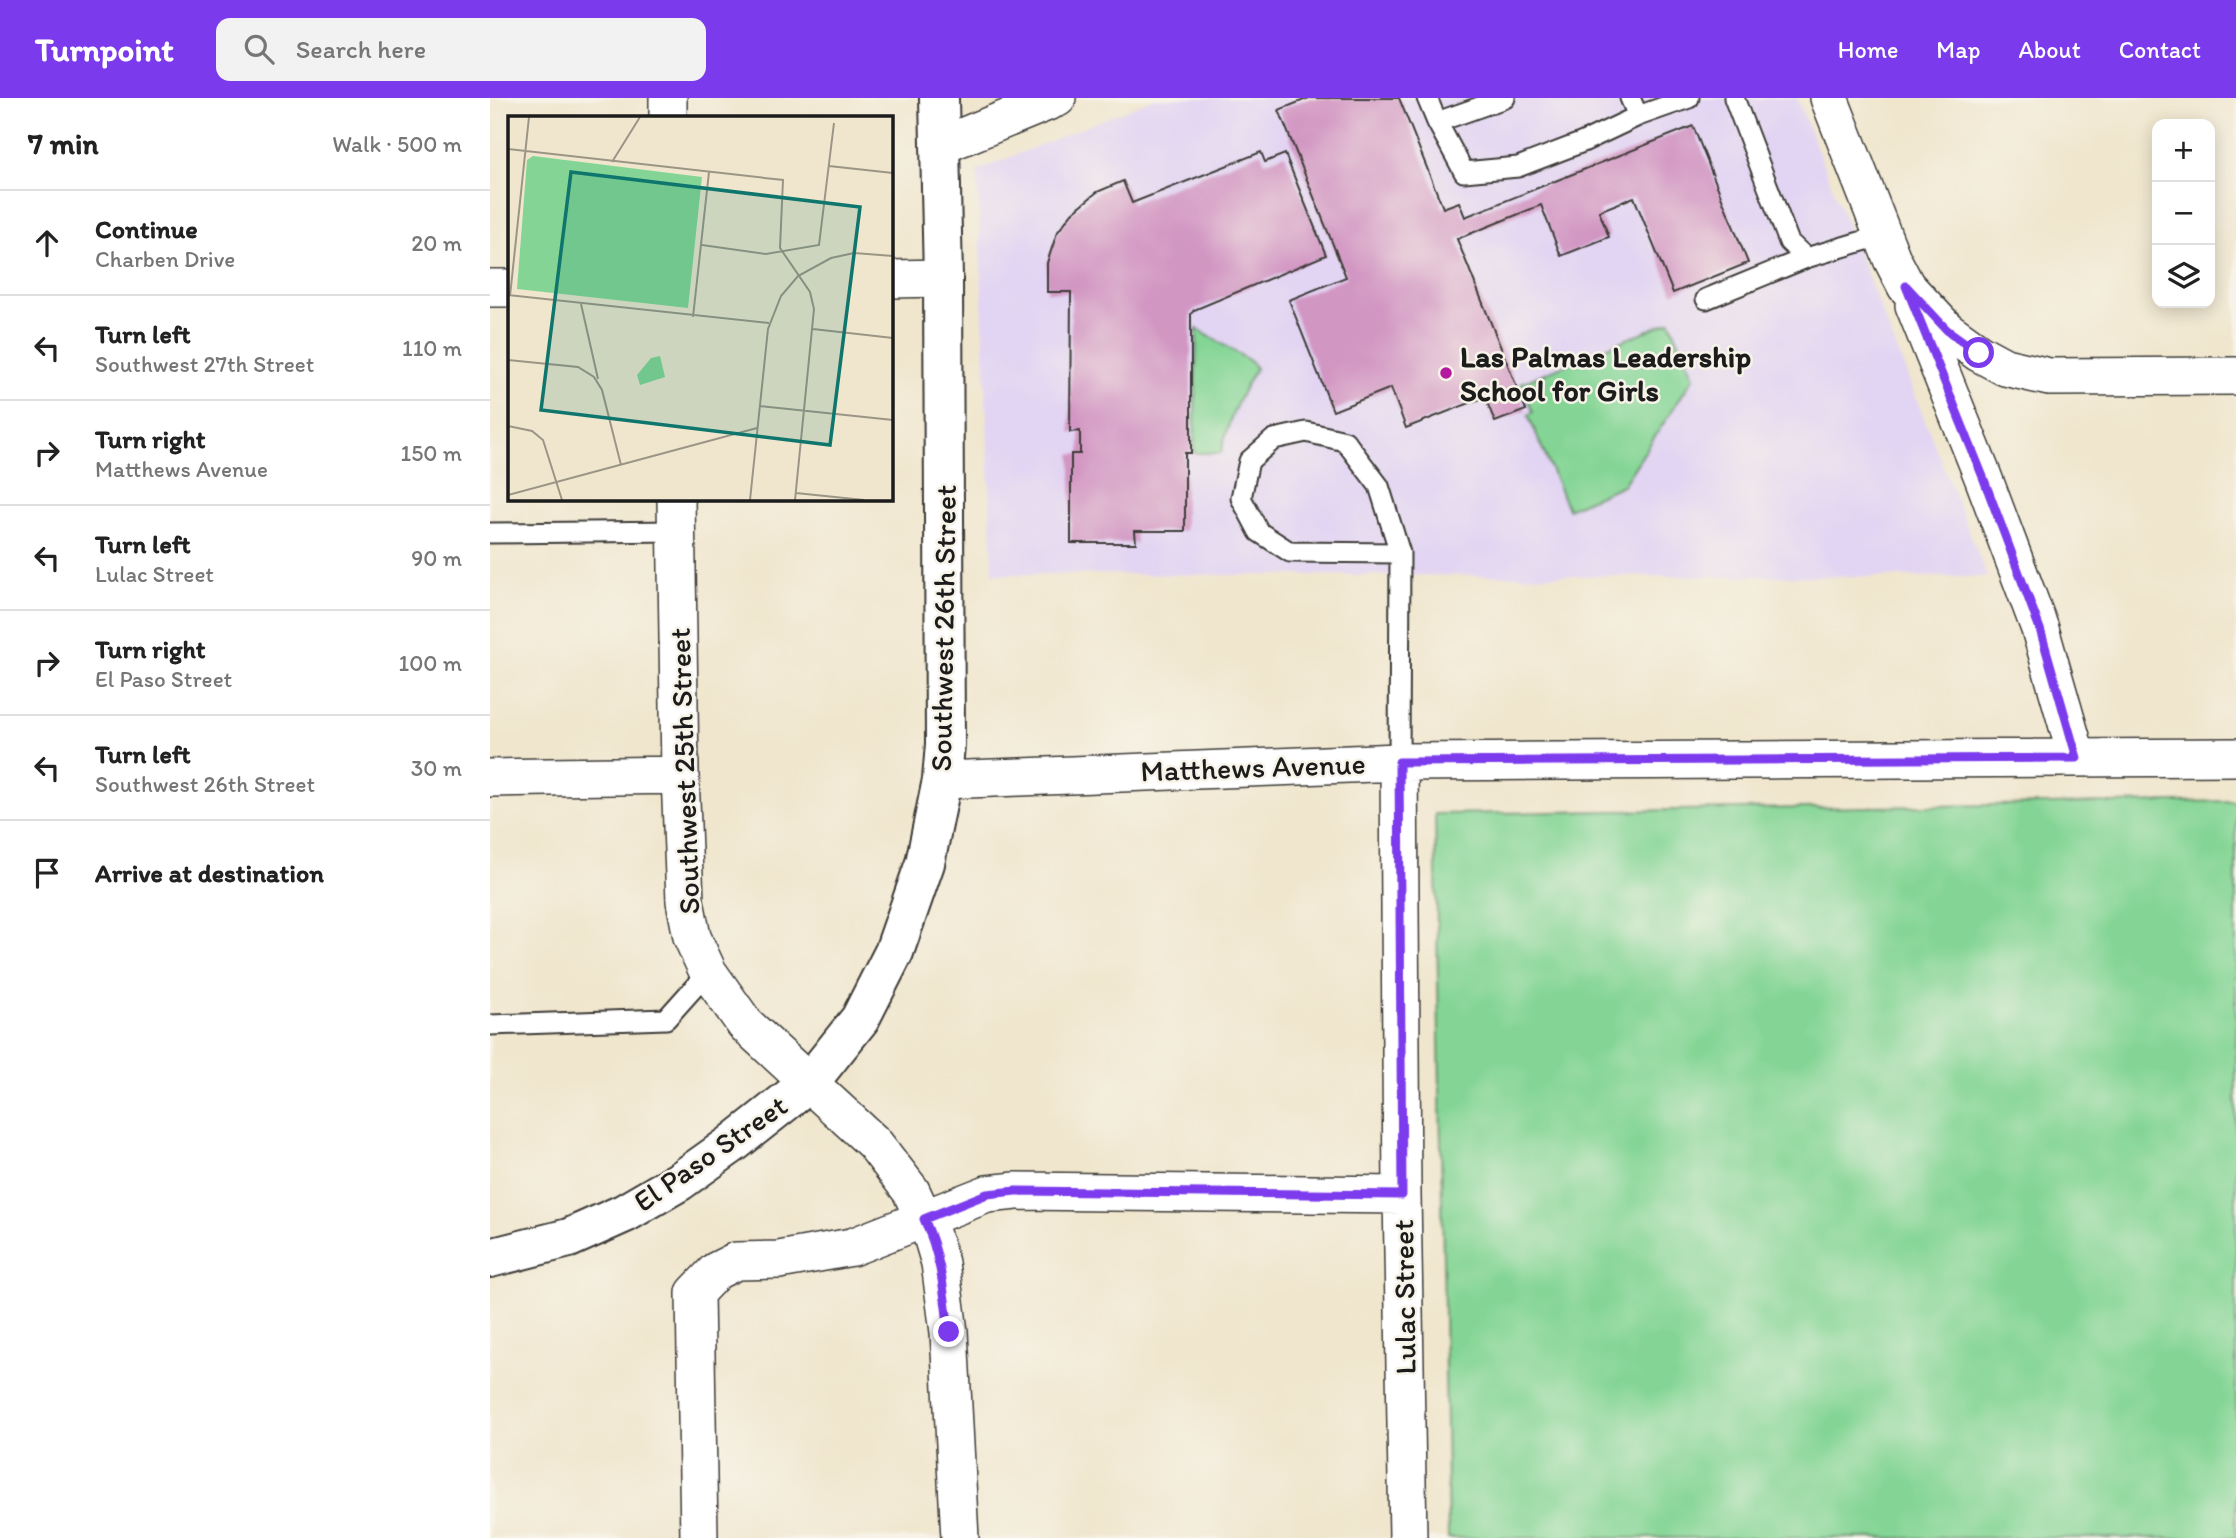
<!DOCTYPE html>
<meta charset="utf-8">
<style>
:root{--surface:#fff;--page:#f2f2f2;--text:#222;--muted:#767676;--line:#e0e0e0;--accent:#7c3aed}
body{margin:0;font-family:Itim,sans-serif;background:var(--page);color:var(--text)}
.controls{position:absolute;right:21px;top:21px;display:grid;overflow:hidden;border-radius:14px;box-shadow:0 4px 18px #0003}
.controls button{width:63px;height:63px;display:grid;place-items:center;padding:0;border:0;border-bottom:2px solid var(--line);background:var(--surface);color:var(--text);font:35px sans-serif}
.stop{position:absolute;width:21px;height:21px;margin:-16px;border:5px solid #7c3aed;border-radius:50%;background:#fff}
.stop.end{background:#7c3aed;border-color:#fff;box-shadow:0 2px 7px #0008}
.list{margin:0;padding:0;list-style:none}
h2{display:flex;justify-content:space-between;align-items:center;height:91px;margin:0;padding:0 28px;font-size:30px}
h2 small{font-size:23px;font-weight:400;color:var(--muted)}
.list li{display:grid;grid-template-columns:46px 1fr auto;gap:21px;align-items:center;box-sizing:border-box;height:105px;padding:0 28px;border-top:2px solid var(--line)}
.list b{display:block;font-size:26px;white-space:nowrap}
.list p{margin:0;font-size:23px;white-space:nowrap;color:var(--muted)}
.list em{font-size:23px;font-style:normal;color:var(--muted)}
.icon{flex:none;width:38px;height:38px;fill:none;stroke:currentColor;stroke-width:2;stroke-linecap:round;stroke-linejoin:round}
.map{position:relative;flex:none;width:1746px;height:1440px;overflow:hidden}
header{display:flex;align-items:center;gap:42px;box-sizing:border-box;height:98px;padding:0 35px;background:var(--accent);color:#fff}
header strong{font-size:33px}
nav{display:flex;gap:38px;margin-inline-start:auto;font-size:24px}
.search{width:490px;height:63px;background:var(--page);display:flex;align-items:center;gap:18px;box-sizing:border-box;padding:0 24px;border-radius:14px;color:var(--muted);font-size:26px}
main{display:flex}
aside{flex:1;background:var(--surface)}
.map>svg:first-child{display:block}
</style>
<header>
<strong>Turnpoint</strong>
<div class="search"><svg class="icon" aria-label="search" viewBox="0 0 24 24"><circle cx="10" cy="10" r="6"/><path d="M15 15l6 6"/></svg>Search here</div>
<nav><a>Home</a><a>Map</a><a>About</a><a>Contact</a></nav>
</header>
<main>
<aside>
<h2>7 min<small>Walk · 500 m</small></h2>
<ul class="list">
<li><svg class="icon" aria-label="ahead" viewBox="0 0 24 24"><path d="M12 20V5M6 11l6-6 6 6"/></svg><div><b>Continue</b><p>Charben Drive</p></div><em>20 m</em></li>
<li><svg class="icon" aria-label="left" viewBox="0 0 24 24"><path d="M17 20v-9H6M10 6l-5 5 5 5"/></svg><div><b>Turn left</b><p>Southwest 27th Street</p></div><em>110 m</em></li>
<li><svg class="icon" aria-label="right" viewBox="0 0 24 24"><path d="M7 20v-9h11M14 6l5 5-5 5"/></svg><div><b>Turn right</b><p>Matthews Avenue</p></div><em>150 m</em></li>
<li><svg class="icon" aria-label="left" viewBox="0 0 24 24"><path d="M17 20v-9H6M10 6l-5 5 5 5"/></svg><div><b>Turn left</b><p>Lulac Street</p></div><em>90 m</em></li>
<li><svg class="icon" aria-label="right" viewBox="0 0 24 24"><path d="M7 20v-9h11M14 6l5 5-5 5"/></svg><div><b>Turn right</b><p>El Paso Street</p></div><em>100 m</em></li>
<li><svg class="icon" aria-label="left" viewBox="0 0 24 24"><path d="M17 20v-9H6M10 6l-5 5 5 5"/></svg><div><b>Turn left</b><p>Southwest 26th Street</p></div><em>30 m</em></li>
<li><svg class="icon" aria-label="arrive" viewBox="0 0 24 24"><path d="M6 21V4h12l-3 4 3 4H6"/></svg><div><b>Arrive at destination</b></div></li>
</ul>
</aside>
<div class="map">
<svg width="1746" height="1440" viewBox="0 0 1746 1440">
<rect width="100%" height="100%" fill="#f7f3e8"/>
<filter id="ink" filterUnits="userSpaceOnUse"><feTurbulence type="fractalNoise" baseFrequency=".0143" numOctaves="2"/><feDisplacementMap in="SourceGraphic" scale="14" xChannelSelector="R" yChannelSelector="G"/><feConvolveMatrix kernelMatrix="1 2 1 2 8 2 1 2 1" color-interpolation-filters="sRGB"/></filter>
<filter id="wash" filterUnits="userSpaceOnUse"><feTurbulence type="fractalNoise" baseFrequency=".00686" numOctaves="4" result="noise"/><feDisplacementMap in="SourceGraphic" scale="28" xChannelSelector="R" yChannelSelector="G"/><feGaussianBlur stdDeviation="1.57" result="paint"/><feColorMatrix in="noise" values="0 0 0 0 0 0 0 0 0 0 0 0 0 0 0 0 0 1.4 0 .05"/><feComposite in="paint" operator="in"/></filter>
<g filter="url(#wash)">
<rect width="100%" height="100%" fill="#f0e6cd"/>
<path fill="#e2d4f3" d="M665 0H1307L1497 479 503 476 487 73Z"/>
<path fill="#84d595" stroke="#507858" stroke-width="2" d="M1180 223 1204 279 1133 387 1078 411 1038 317 1043 314 1031 285Z
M707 231 760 263 766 270C749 297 738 323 731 355H704Z
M1746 703V1440H958L945 716Z"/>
<g id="blocks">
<path fill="#d296c3" d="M819 0H909L953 110 969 104 975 119 1203 28 1258 165 1183 195 1144 99 1109 113 1119 139 1071 158 1051 107 967 141 1036 312 1005 324 995 299 916 330 901 290 843 313 799 202 856 179 789 12Z
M771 54 775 64 795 56 836 157 704 212 701 216V355H695V433H645L646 445H581V356H590V333L580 334 581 194H557V165L567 135 582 115 607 94 633 83 642 105Z"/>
</g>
</g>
<g filter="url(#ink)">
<use href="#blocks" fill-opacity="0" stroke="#3c3a37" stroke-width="2"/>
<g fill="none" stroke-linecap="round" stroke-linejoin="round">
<defs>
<path id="lane" d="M937 0 947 24 974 74 1028 69 1093 44 1148 18 1199 0
M1140 0 1148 18
M1244 0 1299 144 1316 160 1393 137
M947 24 1015 0
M1216 201 1316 160
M0 435 186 433
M909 664 910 455 889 388 855 343 816 334 784 341 759 363 751 400 769 434 800 454 910 455
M0 927 176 921 218 874"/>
<path id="street" d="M178 0V19
M1339 0 1402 161 1416 188 1457 232 1489 255 1515 269 1559 279 1746 278
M450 48 567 0
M401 181 453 180
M0 190H19
M1424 207 1493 379 1550 531 1587 660
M186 401 190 677 195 803 202 839 218 874 255 926 384 1045 421 1093 442 1138 450 1165 459 1234 470 1440
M909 664 912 1097 918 1440
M0 680 190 677
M452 682 909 664 1746 659
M209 1440 205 1195 226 1173 246 1163 289 1162 362 1149 497 1096 526 1093 912 1097"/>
<path id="secondary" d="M0 1160 79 1140 135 1115 190 1083 242 1046 319 985 370 921 404 854 435 765 452 682 455 646 453 180 449 0"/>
</defs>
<use href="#lane" stroke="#3c3a37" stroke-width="23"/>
<use href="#street" stroke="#3c3a37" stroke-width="40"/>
<use href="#secondary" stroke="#3c3a37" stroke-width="42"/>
<use href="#lane" stroke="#fff" stroke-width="19"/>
<use href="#street" stroke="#fff" stroke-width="37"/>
<use href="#secondary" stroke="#fff" stroke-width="38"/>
</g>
</g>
<g fill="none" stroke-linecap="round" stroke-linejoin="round" filter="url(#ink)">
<path stroke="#7c3aed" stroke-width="9" d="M459 1234C454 1194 451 1157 434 1121L497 1096 526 1093 912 1097 909 664 1587 660 1550 531 1493 379 1416 188 1457 232 1489 255"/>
</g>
<circle fill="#b5179e" stroke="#f7f3e8" stroke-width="2.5" cx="956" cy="275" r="7"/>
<g text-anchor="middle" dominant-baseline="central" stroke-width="5" stroke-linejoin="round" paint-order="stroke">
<g font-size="30" font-weight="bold" fill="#1c1c1c" stroke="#f7f3e8" text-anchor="start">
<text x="970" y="258">Las Palmas Leadership<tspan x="970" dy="34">School for Girls</tspan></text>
</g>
<g font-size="30" fill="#1c1c1c" stroke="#f7f3e8">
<text transform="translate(453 530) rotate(-89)">Southwest 26th Street</text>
<text transform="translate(763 669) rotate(-2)">Matthews Avenue</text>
<text transform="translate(194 673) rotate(-92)">Southwest 25th Street</text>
<text transform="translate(220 1055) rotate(-35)">El Paso Street</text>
<text transform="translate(914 1199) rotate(-91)">Lulac Street</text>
</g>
</g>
<g transform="translate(18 18)">
<rect width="385" height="385" fill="#f0e6cd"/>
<path d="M25 40 194 61 180 192 9 173 19 44ZM152 240 157 261 132 269 129 259 143 242Z" fill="#84d595"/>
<path fill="none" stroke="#9b9586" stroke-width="2" d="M0 33 275 64 272 132 302 176 306 193 287 384M104 46 132 1M321 50 385 57M194 129 258 138 311 129 326 7M0 179 261 207M2 180 21 1M73 188 90 263M185 201 201 56M305 213 385 222M0 244 70 251 86 261 94 274 113 349M251 290 385 304M0 310 24 315 35 324 54 384M288 377 356 384M0 379 249 312M242 384 260 213 273 180 290 160 323 142 346 137 385 140"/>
<path fill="#0f766e" fill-opacity="0.15" stroke="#0f766e" stroke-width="3.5" d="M63 56 352 91 322 329 33 294Z"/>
<rect width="385" height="385" fill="none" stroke="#1c1c1c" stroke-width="3.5"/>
</g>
</svg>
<div class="controls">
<button>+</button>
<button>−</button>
<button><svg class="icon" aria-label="layers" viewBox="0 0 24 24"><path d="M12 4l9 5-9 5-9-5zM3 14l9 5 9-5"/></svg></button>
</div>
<div class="stop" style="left:1489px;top:255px"></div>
<div class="stop end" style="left:459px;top:1234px"></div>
</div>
</main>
